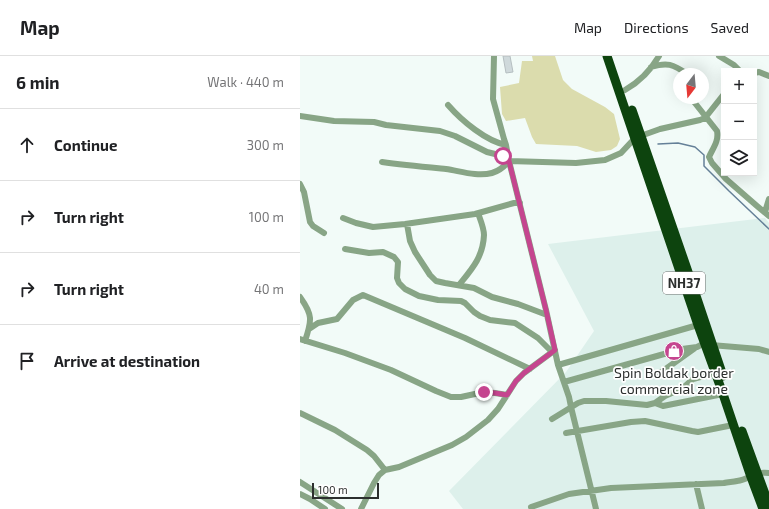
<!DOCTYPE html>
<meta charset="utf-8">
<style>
:root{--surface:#fff;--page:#f6f6f6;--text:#202124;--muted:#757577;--line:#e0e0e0}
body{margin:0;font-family:"Exo 2",sans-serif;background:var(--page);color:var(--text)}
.controls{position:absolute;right:12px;top:12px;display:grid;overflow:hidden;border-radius:0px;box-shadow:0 4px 16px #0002}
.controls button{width:36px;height:36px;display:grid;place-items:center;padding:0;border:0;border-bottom:1px solid var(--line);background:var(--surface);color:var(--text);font:20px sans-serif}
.compass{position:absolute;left:373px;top:12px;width:36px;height:36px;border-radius:50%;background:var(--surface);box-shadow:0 4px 16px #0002;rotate:196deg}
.scale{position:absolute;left:12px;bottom:10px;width:67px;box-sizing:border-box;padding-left:4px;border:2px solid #2c2f2e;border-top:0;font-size:11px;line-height:14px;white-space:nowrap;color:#2c2f2e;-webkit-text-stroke:3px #fff;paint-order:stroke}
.stop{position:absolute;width:12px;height:12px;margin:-9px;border:3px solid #c5458f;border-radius:50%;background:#fff}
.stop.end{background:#c5458f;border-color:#fff;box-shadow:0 1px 4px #0008}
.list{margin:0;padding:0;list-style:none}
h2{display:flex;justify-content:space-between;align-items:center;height:52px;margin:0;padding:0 16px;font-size:17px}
h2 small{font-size:13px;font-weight:400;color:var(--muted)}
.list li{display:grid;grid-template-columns:26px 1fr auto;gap:12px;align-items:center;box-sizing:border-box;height:72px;padding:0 16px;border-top:1px solid var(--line)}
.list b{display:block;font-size:15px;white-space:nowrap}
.list em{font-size:13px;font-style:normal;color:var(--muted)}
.icon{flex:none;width:22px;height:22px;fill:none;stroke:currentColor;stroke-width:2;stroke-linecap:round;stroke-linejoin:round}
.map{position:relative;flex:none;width:469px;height:453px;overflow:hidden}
header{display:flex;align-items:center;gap:24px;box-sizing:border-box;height:56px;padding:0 20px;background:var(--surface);border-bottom:1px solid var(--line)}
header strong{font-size:19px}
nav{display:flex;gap:22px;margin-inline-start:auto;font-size:14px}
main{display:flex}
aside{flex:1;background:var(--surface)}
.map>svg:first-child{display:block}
</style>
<header>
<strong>Map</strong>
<nav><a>Map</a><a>Directions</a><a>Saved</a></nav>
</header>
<main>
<aside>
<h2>6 min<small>Walk · 440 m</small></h2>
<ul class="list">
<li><svg class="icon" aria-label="ahead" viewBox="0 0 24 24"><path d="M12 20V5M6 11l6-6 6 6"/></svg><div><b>Continue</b></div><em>300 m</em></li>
<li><svg class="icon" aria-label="right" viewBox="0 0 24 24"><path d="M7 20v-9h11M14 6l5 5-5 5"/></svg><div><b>Turn right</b></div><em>100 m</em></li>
<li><svg class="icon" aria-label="right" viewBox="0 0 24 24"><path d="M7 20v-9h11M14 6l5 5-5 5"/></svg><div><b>Turn right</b></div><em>40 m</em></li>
<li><svg class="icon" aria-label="arrive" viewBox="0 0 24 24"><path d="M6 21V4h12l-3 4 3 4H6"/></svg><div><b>Arrive at destination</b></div></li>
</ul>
</aside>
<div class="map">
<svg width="469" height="453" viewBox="0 0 469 453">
<rect width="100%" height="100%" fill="#f2fbf8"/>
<path fill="#ddf0eb" d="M465 162 469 167V453H163L149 435 266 316 294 275 248 188Z"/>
<path fill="#dbdcad" d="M232 0H255L263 24 272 33 305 51 314 58 320 83 317 90 311 94 296 96 277 90 236 88 232 81 225 62 206 65 202 58 200 31 219 27 222 5H233Z"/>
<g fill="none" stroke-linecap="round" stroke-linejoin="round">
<path stroke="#658098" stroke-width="1.5" d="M358 88 378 87 395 91 404 99V110L429 135 469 173"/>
</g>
<path fill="#cfd9db" stroke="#b5bec0" d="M203 0H210L213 16 206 17Z"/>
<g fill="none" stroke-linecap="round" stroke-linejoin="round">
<path stroke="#88a586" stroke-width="6" d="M194 0 193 43 204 83 206 89 209 105 246 254 258 309 269 341 271 351 296 453
M419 0 434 9 440 15
M351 11C367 6 373 8 387 18
M454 17 459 16 469 20
M325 34C339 26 351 14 359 0
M391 42 417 75C419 85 413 92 409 101L412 107 426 123 457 150 469 160
M148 49C162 65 186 85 206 89
M0 60 34 65 74 66 86 69 140 75 155 80 187 96 203 100 209 105 276 107 305 104 321 97 335 82 360 73 400 64 405 62 424 38
M82 106C103 109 125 111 146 113 160 115 177 121 192 117 199 115 204 111 209 105
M0 128 4 136 10 166 13 170 24 177
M465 156 469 143
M43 162 56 167 73 171 105 168 175 158 214 147H220
M107 168 110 185 115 196 130 219 136 225 145 227 174 232 192 241 218 248 247 259
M45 193 69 197 83 196 94 201 98 206 97 222 99 227 105 233 119 240 138 244 161 245 165 247 174 256 180 260 190 264 215 267 238 282 252 296
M159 229C172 213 183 201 184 179 184 172 180 163 178 157
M0 241C13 259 12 264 5 285
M9 273 18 267 37 263 53 244 63 239 165 282 230 313
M0 283 45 297 91 314 136 335 151 341H161L184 336 195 337 207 339
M411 289 459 293 469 296
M258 309 398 269
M352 319 360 317 395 292
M264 326 382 293 397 291 405 287
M355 347 363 350 423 338
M0 357 35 374 67 394 74 400 85 414
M252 363 278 347 284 345H306L347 349 355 347 365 340 383 332 393 323 415 317
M266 377 331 366 345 365 392 375 398 376 433 369
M0 426 42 453
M396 428 402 453
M0 438 10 443 25 453
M231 451 269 438 311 432 424 427C428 426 433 426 437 425 450 423 455 415 469 417
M61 453 74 427 79 419 85 414 99 411 152 389 166 381 188 364 198 353 216 325 224 317 255 294"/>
<path stroke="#0d440e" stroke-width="9" d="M307 0 398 269 423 338 451 421 463 453
M332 54 387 213 423 320
M442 375 469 449"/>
</g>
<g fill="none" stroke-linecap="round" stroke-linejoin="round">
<path stroke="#c5458f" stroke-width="5" d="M184 336 195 337 207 339 216 325 224 317 255 294 246 254 209 105 203 100"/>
</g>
<defs>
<symbol id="shop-disc" viewBox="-11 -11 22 22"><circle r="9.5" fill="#c5458f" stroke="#fff"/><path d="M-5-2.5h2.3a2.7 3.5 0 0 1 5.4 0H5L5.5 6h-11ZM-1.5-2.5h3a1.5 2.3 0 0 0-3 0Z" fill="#fff"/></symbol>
</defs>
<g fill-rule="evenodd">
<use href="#shop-disc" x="363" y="284" width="22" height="22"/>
</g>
<g text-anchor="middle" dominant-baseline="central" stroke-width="3.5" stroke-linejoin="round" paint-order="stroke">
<rect fill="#fff" stroke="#6b6d6d" stroke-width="1" x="363" y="216" width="42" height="22" rx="3"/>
<g font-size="13" font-weight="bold" fill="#2c2f2e">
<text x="384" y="227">NH37</text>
</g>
<g font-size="14" fill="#2c2f2e" stroke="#fff">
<text x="374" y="316">Spin Boldak border<tspan x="374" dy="16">commercial zone</tspan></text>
</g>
</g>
</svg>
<div class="controls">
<button>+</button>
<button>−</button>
<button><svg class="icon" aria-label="layers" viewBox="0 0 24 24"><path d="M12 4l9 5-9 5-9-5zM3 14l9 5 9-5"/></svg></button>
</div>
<svg class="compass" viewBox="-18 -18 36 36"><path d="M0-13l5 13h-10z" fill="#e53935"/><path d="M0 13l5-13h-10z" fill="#757577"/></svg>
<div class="scale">100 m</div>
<div class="stop" style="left:203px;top:100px"></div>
<div class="stop end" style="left:184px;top:336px"></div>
</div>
</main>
